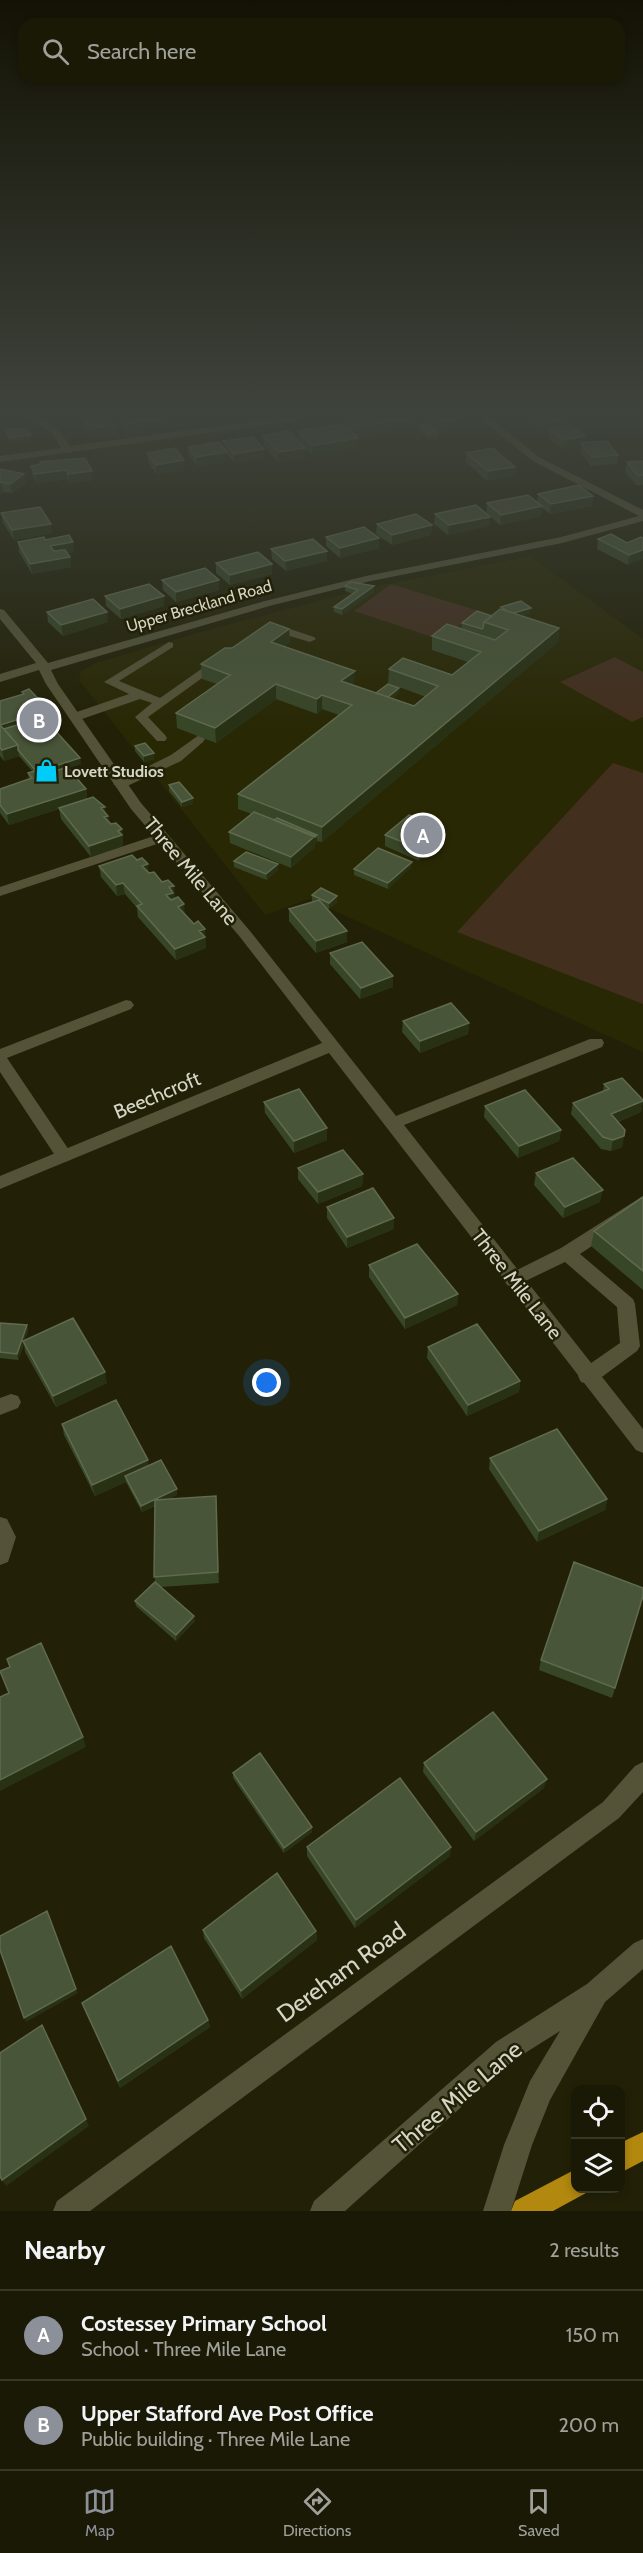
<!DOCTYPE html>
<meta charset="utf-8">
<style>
:root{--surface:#1a1905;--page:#272613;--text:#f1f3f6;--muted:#9fa09a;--line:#383827;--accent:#8c9099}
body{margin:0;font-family:Cabin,sans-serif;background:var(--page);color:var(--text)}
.controls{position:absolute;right:18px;bottom:18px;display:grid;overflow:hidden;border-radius:12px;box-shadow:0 3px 9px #0003}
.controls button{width:54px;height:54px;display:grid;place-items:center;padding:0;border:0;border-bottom:2px solid var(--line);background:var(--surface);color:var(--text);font:30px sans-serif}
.you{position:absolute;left:267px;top:1383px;width:21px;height:21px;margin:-15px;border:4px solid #fff;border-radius:50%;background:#1a73e8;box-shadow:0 0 0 9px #1a73e833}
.badge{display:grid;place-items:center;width:39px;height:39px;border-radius:50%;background:var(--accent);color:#fff;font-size:20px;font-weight:700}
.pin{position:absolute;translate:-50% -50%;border:3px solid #fff;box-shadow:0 2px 6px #0006}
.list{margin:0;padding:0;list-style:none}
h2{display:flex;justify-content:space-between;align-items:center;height:78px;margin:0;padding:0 24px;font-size:26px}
h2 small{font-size:20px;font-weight:400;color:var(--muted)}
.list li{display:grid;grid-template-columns:39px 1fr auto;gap:18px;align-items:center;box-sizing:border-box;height:90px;padding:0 24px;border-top:2px solid var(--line)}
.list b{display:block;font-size:22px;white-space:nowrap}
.list p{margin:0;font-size:20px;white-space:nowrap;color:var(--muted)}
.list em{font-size:20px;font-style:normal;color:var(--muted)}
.icon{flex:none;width:33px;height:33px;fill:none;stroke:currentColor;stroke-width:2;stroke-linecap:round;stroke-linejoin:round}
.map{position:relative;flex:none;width:643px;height:2211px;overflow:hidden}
.search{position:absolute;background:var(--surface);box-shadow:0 3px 9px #0003;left:18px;right:18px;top:18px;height:66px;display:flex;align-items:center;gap:15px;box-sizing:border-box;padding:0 21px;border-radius:18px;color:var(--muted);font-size:22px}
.sheet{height:258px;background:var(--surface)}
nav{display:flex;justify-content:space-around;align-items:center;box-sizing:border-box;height:84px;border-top:2px solid var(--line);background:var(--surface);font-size:16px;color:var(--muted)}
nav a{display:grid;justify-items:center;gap:3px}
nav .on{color:var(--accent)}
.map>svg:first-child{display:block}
</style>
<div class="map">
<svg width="643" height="2211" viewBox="0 0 643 2211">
<rect width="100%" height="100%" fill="#222107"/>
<path fill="#292805" d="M530 556 643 639V1052L309 899 265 915 79 680 81 671 99 662 212 629 367 588Z"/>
<path fill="#432f1e" d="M391 584 479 611 441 640 354 611Z
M615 657 643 672V717L632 722 560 682Z
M613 763 643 773V1004L457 932Z"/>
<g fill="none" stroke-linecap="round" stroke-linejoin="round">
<path fill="#545338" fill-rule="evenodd" d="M272 623 314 637 316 639 310 642 266 629V625Z
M169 642 173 643V647L119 681 160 698 217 658 221 656 227 660 148 717 165 735 167 738 165 741H157L135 717 152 703 140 699 79 720H71L69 717 71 714 129 694 104 682Z
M199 735 205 739 203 742 181 761 125 787 120 788 113 784 171 755Z
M126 1000 131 1001 134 1005 131 1009 7 1058 73 1156 70 1160 64 1162 58 1160 0 1072V1049Z
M643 1196V1212L580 1254 633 1299 635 1304 640 1346 637 1351 595 1382 588 1384 581 1382 578 1376 581 1370 620 1343 617 1307 565 1262 513 1287 507 1285 504 1280 507 1275 561 1248Z"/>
<path fill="#545338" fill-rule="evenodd" d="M25 418C48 417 59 428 70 446L276 418H300L295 421 0 462V456L61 448 52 433Z
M479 418H490L539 457 643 510V521L562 543 366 582 273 605 51 670 58 684 141 803 250 931 396 1116 590 1039H602L604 1043 602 1047 404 1125 643 1429V1453L636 1450 329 1053 0 1189V1176L322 1043 240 937 160 843 0 896V887L154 836 131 809 46 684 39 670 0 682V674L36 663 0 619V609L4 610 48 663 265 601 366 576 561 537 639 516 533 461Z
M11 1394 18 1396 21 1402 18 1408 0 1415V1398Z
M0 1517 7 1519 16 1537 8 1562 0 1565Z
M643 1762V1792L619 1818 90 2211H53L57 2201 603 1802 635 1766Z
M643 1939V1969L605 2002 550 2100 532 2145 511 2211H483L504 2145 530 2081 560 2031 514 2060 345 2211H310L314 2201 496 2042 587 1984 634 1943Z"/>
<path fill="#b2880e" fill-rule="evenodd" d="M643 2132V2161L620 2173V2143Z
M576 2169V2188H588L586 2193 553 2211H511L515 2201Z"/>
</g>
<path fill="#384628" d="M82 418H110L115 425 116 434 91 437 83 424Z
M119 418H187L188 424 127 433 119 422Z
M344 418H420L419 426 356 436 358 438V448L312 455 298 440V431L344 424Z
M420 418H458L459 428 437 432 438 438 430 440 419 431 420 426 425 425 420 420Z
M524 418H562L564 427 585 436 584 442 618 455 617 464 591 466 580 452 581 446 563 449 549 439V431L542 432Z
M6 430 31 435V440L11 443 6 435Z
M263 436 305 448V458L278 462 263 445Z
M223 441 264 459 234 463 227 455V461L197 466 189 457 188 447 224 448Z
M147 453 184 460 185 470 156 474 148 462Z
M466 453 515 467 514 476 487 481 466 462Z
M643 461V485H636L625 472 627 462Z
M40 462 93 480 69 484 67 479 37 484 32 475 31 466 40 464Z
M0 469 26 484 12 493 3 492 0 494Z
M538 494 593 496 592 506 550 514 542 508 541 516 500 525 486 513 487 503 537 502Z
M1 513 52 533 14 540 3 523Z
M435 514 490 517 489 526 448 535 434 524Z
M377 524 432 525 431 535 392 545 376 534Z
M326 537 379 548 340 558 326 546Z
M643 538 628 565 597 549 598 539 627 543Z
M45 540 74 552 67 553 70 557 71 567 32 574 19 552 18 542Z
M271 549 327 551V561L286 571 272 559Z
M216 563 272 574 230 585 216 573Z
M162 580H219V590L176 602 163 590Z
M345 586 374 592 342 615 334 612V607L353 594 345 591Z
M105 596H164V606L121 619 106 606Z
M501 607 530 613 522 616 559 628 558 642 322 842 317 841 315 843V847L291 868 230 843 229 832 252 814 238 809V794L339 715 322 709 317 714 276 699 216 743 177 728 176 713 217 684 202 679 201 664 232 648 289 629 290 643 285 646 354 685 376 693H399L392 699 414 706 426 697 388 683 389 669 452 675 468 662 432 650V636H483V634L482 635 461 628 462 623 492 616 501 609Z
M47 612 108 622 63 636 48 622Z
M22 692 49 710 50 721 47 722 81 764 68 768 86 789 87 799 106 813 108 816 109 822 111 824 122 829 123 846 91 857 61 819 59 809 9 825 0 813V789L29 780 28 773 33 772 19 756 4 761 0 756V701L22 695Z
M135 746 154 759 144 762 135 751Z
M169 785 193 798V804L182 807 169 791Z
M443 829 442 840 419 861 385 846V835Z
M234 861 278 870 267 880 234 867Z
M99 866 148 872 175 897 174 898 185 914 206 940H205L206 948 176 960 138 917 137 908 125 894 117 896 101 877Z
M411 867 388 889 354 875V869Z
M312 895 337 896V902L329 909 326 907 347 942 316 953 289 921V909L314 901H312Z
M330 953 393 976V987L360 999 330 964Z
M403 1021 469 1023 468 1034 420 1053 402 1032Z
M604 1084 643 1100 641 1112 618 1122 625 1130 622 1147 611 1151 601 1149 571 1114 573 1103 603 1091Z
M264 1102 327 1128V1140L294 1153 265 1113Z
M485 1106 561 1130 559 1141 518 1158 484 1117Z
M298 1168 363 1174 362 1186 318 1204 298 1179Z
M536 1173 600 1202 563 1218 534 1185Z
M643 1197V1290L591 1246 594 1231Z
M327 1207 394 1218V1229L347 1248 327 1218Z
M369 1265 458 1294 457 1305 405 1329 369 1277Z
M0 1323 27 1325 28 1331 25 1339 107 1383 56 1407 25 1352 24 1344 18 1360 0 1358Z
M428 1347 520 1381 519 1392 467 1416 427 1358Z
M62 1424 149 1465 177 1489V1495L168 1499 216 1496 219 1583 161 1587 195 1621 176 1641 136 1606 135 1601 155 1582V1506L142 1512 126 1482 95 1496 64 1435Z
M490 1458 607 1499 605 1510 537 1542 489 1469Z
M643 1596 612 1698 539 1670 541 1660Z
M424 1763 544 1788 474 1841 423 1772Z
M233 1773 312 1827V1832L284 1853 233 1778Z
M307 1847 450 1856 355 1928 307 1856Z
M203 1930 316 1931 317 1940 242 1999 204 1938Z
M82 2003 208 2020 210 2027 120 2088Z"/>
<path fill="#283114" d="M167 418H187L188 424 127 433 126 424Z
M415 418H420L419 426 354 437 355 427Z
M459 419V428L434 432V423Z
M564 420 563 429H549V431L542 432V423Z
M115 425 116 434 91 437 90 428Z
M438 433V438L430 440V435Z
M31 435V440L11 443 10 438Z
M585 436 584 445 581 443V446L563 449 564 440Z
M358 438V448L312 455V446Z
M305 448V458L278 462V452Z
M264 449V459L234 463V454Z
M227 452V461L197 466 196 457Z
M184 460 185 470 156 474V465Z
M515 467 514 476 487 481 488 471Z
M66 470 67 479 37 484 35 474Z
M92 471 93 480 69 484 68 474Z
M24 474 26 484 12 493 10 484Z
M1 482 3 492 0 494V483Z
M593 496 592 506 550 514 551 504Z
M542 506 541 516 500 525 501 515Z
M490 517 489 526 448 535 449 525Z
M51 524 52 533 14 540 12 530Z
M432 525 431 535 392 545V535Z
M379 538V548L340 558V548Z
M73 542 74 552 51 556 50 546Z
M643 550V559L628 565 629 555Z
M327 551V561L286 571 285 561Z
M70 557 71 567 32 574 30 564Z
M272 564V574L230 585V575Z
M219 580V590L176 602V592Z
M374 586V592L342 615V609Z
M164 596V606L121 619 120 609Z
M531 608 530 613 511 619V614Z
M107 612 108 622 63 636 61 625Z
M559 628 558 642 322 842V827Z
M289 629 290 643 272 656 271 642Z
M355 671 354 685 341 681Z
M276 684V699L216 743 215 728Z
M399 688V693L385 705V699Z
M322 695V709L317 714V699Z
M49 710 50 721 5 735 0 725Z
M18 745 19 756 4 761 2 750Z
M154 753V759L144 762V756Z
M80 758 81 764 38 777 37 772Z
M86 789 87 800 9 825 7 814Z
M193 798V804L182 807V802Z
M105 807 106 816H108L109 827 106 828 101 808Z
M122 829 123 846 91 857 89 846Z
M443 829 442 840 419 861 420 849Z
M317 835V841L315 843V847L291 868V857Z
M412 862 411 867 388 889V883Z
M148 864 149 875 142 866Z
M278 864V870L267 880 266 874Z
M123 883 125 894 117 896 116 885Z
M174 886 175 897 174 898V904L166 895 169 887Z
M337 896V902L329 909V903Z
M184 904 185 915 178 907Z
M205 929 206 948 176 960 175 949 199 931Z
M347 931V942L316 953V941Z
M393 976V987L360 999 361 988Z
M469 1023 468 1034 420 1053V1041Z
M643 1101 641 1112 609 1125 611 1114Z
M327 1128V1140L294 1153V1141Z
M561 1130 559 1141 518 1158 519 1146Z
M624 1136 622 1147 611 1151 613 1140Z
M363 1174 362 1186 318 1204V1192Z
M603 1190 600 1202 563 1218 565 1207Z
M394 1218V1229L347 1248V1237Z
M458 1294 457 1305 405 1329V1318Z
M27 1325 28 1331 24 1343 23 1341 24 1344 18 1360 17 1354Z
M105 1372 107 1383 56 1407 53 1396Z
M520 1381 519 1392 467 1416 468 1405Z
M148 1460 149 1471 125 1476 126 1482 95 1496 92 1485Z
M177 1489V1495L142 1512 141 1506Z
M216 1496 217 1507 219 1583 218 1572Z
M607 1499 605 1510 537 1542 539 1531Z
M194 1616 195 1621 176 1641V1635Z
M83 1737 86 1747 0 1791V1780Z
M547 1779 544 1788 474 1841 476 1832Z
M312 1827V1832L284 1853V1848Z
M451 1847 450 1856 355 1928 356 1920Z
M316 1931 317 1940 242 1999 241 1991Z
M76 1989 78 1993 26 2022 24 2018Z
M208 2020 210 2027 120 2088 118 2081Z
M86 2119 89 2126 6 2186 2 2180Z"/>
<path fill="#495539" stroke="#5f6a4f" stroke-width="1.5" d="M83 418H110L115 425 90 428Z
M122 418H167L126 424Z
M345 418H415L355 427Z
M428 418H458L459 419 434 423Z
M536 418H562L564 420 542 423Z
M344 424 358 438 312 446 298 431Z
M428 424 438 433 430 435 420 426Z
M571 425 585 436 564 440 549 429Z
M26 428 31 435 10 438 6 430Z
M289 431 305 448 278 452 263 436Z
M253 437 264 449 234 454 223 441Z
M607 441 618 455 592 457 581 443Z
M219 442 227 452 196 457 188 447Z
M175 448 184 460 156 465 147 453Z
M493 448 515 467 488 471 466 453Z
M85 458 92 471 68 474 66 470 35 474 31 466 41 464 40 462Z
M643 461V475L638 476 627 462Z
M0 469 24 474 10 484 1 482 0 483Z
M579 485 593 496 551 504 538 494Z
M528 495 542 506 501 515 487 503Z
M476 505 490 517 449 525 435 514Z
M40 507 51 524 12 530 1 513Z
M416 514 432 525 392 535 377 524Z
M364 527 379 538 340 548 326 537Z
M611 534 627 543 641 537 643 538V550L629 555 598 539Z
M69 535 73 542 50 546 54 551 65 550 70 557 30 564 18 542 44 537 45 540Z
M313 539 327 551 285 561 271 549Z
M258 552 272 564 230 575 216 563Z
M205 568 219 580 176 592 162 580Z
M351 582 374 586 342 609 334 607 358 590 345 586Z
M149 584 164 596 120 609 105 596Z
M93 599 107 612 61 625 47 612Z
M521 601 531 608 514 613 507 611 501 607Z
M500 609 559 628 322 827 238 794 352 705 322 695 317 699 276 684 215 728 176 713 230 675 201 664 225 648H232L270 622 289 629 271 642 355 671 341 681 414 706 438 686 389 669 403 658 452 675 481 652 432 636 447 624 495 640 508 630 484 622Z
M477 611 492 616 484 622 483 628 482 629 462 623Z
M388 684 399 688 388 697 376 693Z
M29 689 49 710 0 725 18 745 2 750 0 747V701L24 694 22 692Z
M43 717 80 758 49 768 48 767 36 771 18 750V745L4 729Z
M145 743 154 753 144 756 135 746Z
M48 767 53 772 67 767 86 789 7 814 0 805V789L32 778 28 773Z
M179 782 193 798 182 802 169 785Z
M93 797 105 807 101 808 108 816 104 817 111 824 116 823 122 829 118 831 122 835 89 846 59 808Z
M254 812 315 836 291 857 229 832Z
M409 815 443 829 420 849 385 835Z
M277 818 317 835 315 837 274 820Z
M378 848 412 862 388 883 354 869Z
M246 852 278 864 266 874 234 861Z
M132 855 137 860 142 858 148 864 142 866 149 873 154 872 162 882 168 880 174 886 169 887 173 893 166 895 171 900 178 897 184 904 178 907 194 924 198 921 205 929 199 931 205 937 175 949 137 906 142 904 123 883 116 885 99 866Z
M321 888 337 896 329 903 312 895Z
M319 900 347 931 316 941 289 909Z
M362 942 393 976 361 988 330 953Z
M451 1003 469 1023 420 1041 403 1021Z
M622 1078 643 1100V1101L611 1114 625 1130 624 1136 613 1140 603 1137 573 1103 609 1089 604 1084Z
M299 1089 327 1128 294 1141 264 1102Z
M525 1090 561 1130 519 1146 485 1106Z
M343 1150 363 1174 318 1192 298 1168Z
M573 1158 603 1190 565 1207 536 1173Z
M373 1188 394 1218 347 1237 327 1207Z
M643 1197V1271L594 1231Z
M417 1244 458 1294 405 1318 369 1265Z
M73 1318 105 1372 53 1396 23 1341Z
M0 1323 27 1325 17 1354 0 1352Z
M477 1324 520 1381 468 1405 428 1347Z
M116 1400 148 1460 92 1485 62 1424Z
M557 1429 607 1499 539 1531 490 1458Z
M161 1460 177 1489 141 1506 125 1476Z
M216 1496 218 1572 154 1577 155 1500Z
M574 1562 643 1588V1596L615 1688 541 1660Z
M155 1582 194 1616 176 1635 135 1601Z
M41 1643 83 1737 0 1780V1697L9 1693 0 1671 10 1667 7 1659Z
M493 1712 547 1779 476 1832 424 1763Z
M260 1753 312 1827 284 1848 233 1773Z
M400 1778 451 1847 356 1920 307 1847Z
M277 1873 316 1931 241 1991 203 1930Z
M47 1911 76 1989 24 2018 0 1950V1936Z
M171 1946 208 2020 118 2081 82 2003Z
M42 2025 86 2119 2 2180 0 2176V2053Z"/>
<linearGradient id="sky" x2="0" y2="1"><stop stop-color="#131204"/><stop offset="0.57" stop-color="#3e433c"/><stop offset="1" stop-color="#3e433c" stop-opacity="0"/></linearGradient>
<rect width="643" height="727" fill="url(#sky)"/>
<defs>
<symbol id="shop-bare" viewBox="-9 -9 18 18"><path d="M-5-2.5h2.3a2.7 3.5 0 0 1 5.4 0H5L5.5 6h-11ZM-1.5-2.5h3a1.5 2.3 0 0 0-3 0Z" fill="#00cbf9" stroke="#222107" stroke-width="2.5" paint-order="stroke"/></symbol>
</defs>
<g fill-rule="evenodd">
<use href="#shop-bare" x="30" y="754" width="33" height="33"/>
</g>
<g text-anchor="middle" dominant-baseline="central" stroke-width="5" stroke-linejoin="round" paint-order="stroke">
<g font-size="16" fill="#d6d6c7" stroke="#222107">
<text transform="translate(199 606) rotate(-16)">Upper Breckland Road</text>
</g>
<g font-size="16" font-weight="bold" fill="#d6d6c7" stroke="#222107" text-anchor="start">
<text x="64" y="771">Lovett Studios</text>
</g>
<g font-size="20" fill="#d6d6c7" stroke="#222107">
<text transform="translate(191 871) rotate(50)">Three Mile Lane</text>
<text transform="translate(157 1095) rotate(-23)">Beechcroft</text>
<text transform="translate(517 1284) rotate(52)">Three Mile Lane</text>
</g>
<g font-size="24" fill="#d6d6c7" stroke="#222107">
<text transform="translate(341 1972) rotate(-36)">Dereham Road</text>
<text transform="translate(457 2097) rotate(-40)">Three Mile Lane</text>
</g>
</g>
</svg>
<div class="controls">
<button><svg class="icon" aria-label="locate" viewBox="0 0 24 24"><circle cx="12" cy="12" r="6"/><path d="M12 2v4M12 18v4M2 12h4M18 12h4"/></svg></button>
<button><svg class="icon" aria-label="layers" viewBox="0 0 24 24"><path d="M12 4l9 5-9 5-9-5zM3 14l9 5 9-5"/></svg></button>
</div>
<div class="you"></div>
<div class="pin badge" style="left:423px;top:835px">A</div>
<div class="pin badge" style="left:39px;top:720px">B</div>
<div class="search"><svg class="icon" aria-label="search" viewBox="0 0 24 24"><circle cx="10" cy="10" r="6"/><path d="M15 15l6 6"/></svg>Search here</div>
</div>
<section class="sheet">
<h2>Nearby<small>2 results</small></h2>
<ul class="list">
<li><span class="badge">A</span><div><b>Costessey Primary School</b><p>School · Three Mile Lane</p></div><em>150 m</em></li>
<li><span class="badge">B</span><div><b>Upper Stafford Ave Post Office</b><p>Public building · Three Mile Lane</p></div><em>200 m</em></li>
</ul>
</section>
<nav>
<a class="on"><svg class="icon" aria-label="map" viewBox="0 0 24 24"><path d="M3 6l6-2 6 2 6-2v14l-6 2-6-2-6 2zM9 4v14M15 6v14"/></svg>Map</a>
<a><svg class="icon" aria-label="directions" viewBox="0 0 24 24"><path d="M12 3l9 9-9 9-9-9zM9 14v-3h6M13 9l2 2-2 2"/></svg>Directions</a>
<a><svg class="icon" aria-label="saved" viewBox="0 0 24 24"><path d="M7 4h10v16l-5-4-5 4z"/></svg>Saved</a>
</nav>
